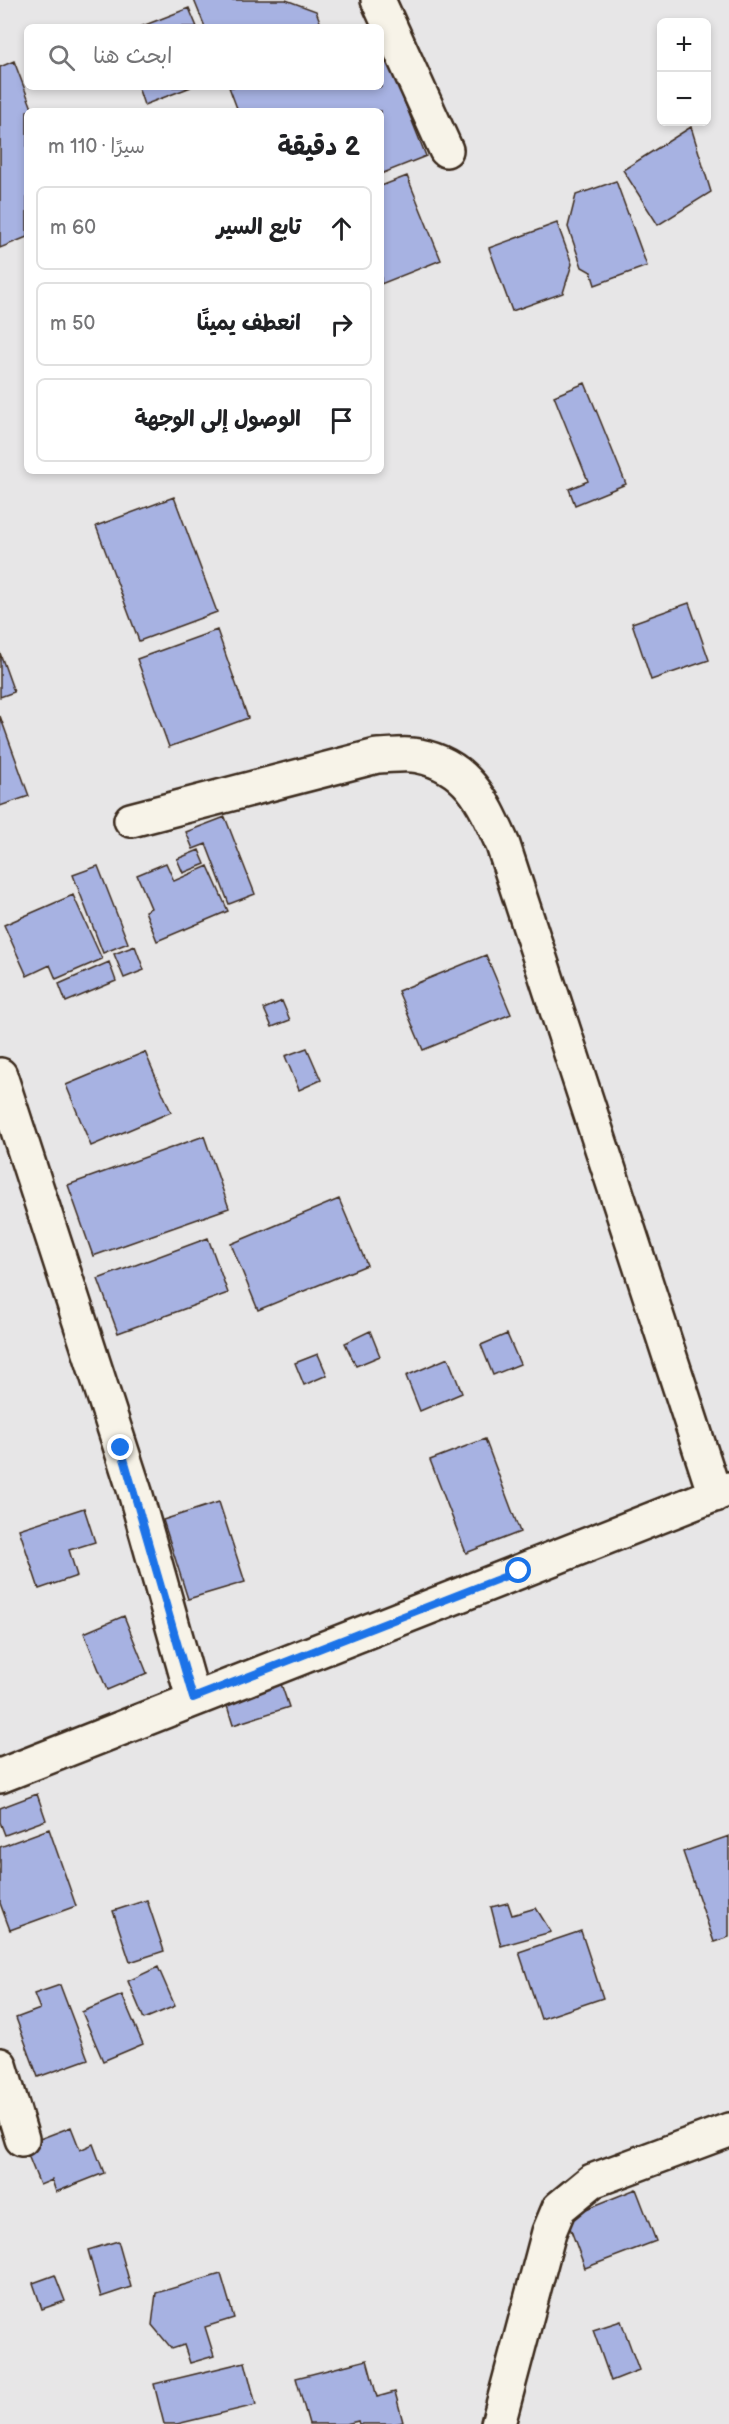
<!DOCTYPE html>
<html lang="ar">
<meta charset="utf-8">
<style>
:root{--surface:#fff;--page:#f2f2f2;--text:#202124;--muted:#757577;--line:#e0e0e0}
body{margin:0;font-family:"Balsamiq Sans","Playpen Sans Arabic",sans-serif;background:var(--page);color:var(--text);direction:rtl}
.controls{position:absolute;right:18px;top:18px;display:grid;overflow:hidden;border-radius:9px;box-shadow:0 3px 9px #0003}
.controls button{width:54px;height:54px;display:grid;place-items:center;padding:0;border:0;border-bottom:2px solid var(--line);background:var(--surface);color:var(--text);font:30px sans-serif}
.stop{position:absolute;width:18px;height:18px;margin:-14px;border:4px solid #1a73e8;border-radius:50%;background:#fff}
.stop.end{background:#1a73e8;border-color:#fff;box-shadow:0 2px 6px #0008}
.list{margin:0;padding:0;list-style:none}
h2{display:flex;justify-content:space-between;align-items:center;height:78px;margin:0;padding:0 24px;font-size:26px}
h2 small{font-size:20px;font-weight:400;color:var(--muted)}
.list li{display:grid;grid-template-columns:39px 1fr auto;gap:18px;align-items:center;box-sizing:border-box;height:84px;margin:0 12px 12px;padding:0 12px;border:2px solid var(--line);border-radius:9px}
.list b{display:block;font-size:22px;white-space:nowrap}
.list em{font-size:20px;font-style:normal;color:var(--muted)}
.icon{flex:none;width:33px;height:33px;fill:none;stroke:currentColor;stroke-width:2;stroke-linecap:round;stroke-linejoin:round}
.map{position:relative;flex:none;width:729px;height:2424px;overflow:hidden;direction:ltr}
.search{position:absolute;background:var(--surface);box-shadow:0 3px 9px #0003;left:24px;top:24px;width:360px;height:66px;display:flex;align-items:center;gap:15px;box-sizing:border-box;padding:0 21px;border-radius:9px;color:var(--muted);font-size:22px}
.panel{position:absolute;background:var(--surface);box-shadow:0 3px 9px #0003;left:24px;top:108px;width:360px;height:366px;border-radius:9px;direction:rtl}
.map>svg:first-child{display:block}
</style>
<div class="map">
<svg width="729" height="2424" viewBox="0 0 729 2424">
<rect width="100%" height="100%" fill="#e7e6e7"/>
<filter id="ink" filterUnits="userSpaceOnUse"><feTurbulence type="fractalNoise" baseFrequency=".0167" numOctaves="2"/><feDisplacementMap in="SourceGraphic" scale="12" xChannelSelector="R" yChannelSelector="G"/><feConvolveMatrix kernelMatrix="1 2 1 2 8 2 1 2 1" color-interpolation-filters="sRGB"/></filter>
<g filter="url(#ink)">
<path fill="#a7b2e2" stroke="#3b2a1e" stroke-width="1.5" d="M194 0H286L316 11 322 27H205Z
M189 8 197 27H140Z
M14 61 33 111H27V237L0 248V67Z
M381 63H389L426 156 381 174V111H238L229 87H381Z
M138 87H191L144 105Z
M691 127 711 192 658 225 623 170Z
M407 176 441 260 381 284V186Z
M616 181 647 266 595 285 591 272 582 267 568 227 576 195Z
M557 223 572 264 563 293 512 311 489 248Z
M585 383 626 484 575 505 569 489 588 481 554 396Z
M174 497 217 612 139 641 96 526Z
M689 603 709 660 651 680 632 623Z
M217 630 248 718 169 747 137 659Z
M0 653 14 692 0 697Z
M0 716 29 796 0 806Z
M225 817 255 894 229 904 206 844 193 849 186 832Z
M199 850 205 864 183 873 177 859Z
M166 863 174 881 208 866 228 911 157 941 145 911 151 908 137 875Z
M98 866 128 943 103 953 73 875Z
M73 895 102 959 56 979 50 965 27 976 4 925Z
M135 946 144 970 124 978 114 954Z
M486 955 511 1014 423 1050 398 991Z
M109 962 116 981 66 1002 59 984Z
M282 1001 290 1020 272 1027 264 1009Z
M307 1048 321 1080 299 1090 285 1056Z
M145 1052 171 1112 91 1146 66 1085Z
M204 1136 229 1208 93 1256 68 1185Z
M339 1199 367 1265 258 1310 231 1244Z
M208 1238 228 1293 118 1333 98 1279Z
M370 1331 380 1356 356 1366 345 1343Z
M507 1334 520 1364 493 1375 481 1345Z
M318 1354 327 1375 304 1385 295 1363Z
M448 1358 462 1393 420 1411 406 1376Z
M485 1439 520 1532 466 1553 430 1460Z
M219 1502 245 1582 188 1599 163 1520Z
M84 1508 95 1542 69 1550 77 1576 39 1589 19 1529Z
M124 1616 147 1673 107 1690 84 1633Z
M278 1675 289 1707 233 1725 223 1693Z
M37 1794 46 1820 5 1835 0 1822V1808Z
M49 1829 76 1906 10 1930 0 1903V1847Z
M729 1836V1937L714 1942 683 1852Z
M147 1900 164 1951 130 1962 113 1911Z
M508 1903 512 1915 536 1908 551 1932 501 1946 491 1907Z
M581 1931 603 1998 541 2019 519 1952Z
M158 1967 175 2006 144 2019 128 1981Z
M60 1985 88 2059 38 2077 16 2018 40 2009 34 1994Z
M122 1995 143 2044 103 2061 82 2012Z
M71 2127 80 2150 93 2144 104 2173 56 2192 52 2180 40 2185 24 2145Z
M636 2189 656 2241 585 2268 566 2217Z
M118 2241 131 2287 101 2297 88 2250Z
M221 2274 234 2318 205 2327 214 2356 190 2363 184 2345 172 2349 152 2325 156 2293Z
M55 2275 65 2301 42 2309 33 2283Z
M621 2321 639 2370 611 2381 593 2330Z
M367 2360 377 2397 395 2392 403 2422 394 2424H359L358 2421 346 2424H309L296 2378Z
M245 2362 256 2405 177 2424H164L154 2384Z"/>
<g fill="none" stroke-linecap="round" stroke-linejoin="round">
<defs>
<path id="street" d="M378 0 446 150
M131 820 377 756C391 756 406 753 419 756 469 766 484 803 503 845L715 1495
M0 1075 135 1492 193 1698
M0 1776 729 1489
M0 2065 22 2139
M498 2424 549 2232 559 2208 592 2181 729 2130"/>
</defs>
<use href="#street" stroke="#3b2a1e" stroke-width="38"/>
<use href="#street" stroke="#f7f3e8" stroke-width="33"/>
</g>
</g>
<g fill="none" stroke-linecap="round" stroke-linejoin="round" filter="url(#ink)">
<path stroke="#1a73e8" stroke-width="8" d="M121 1448 193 1698 519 1571"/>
</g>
</svg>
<div class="controls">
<button>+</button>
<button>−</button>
</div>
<div class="stop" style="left:519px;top:1571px"></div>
<div class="stop end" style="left:121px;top:1448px"></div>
<div class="search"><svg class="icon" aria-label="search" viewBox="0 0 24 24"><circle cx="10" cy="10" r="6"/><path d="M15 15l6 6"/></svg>ابحث هنا</div>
<section class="panel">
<h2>2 دقيقة<small>سيرًا · 110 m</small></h2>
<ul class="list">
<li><svg class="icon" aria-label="ahead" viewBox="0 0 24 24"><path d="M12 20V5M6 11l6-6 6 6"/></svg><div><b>تابع السير</b></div><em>60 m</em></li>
<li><svg class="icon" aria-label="right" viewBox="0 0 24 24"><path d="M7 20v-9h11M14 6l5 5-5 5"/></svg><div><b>انعطف يمينًا</b></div><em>50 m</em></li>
<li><svg class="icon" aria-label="arrive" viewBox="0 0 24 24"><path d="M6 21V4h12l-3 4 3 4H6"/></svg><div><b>الوصول إلى الوجهة</b></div></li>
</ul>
</section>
</div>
